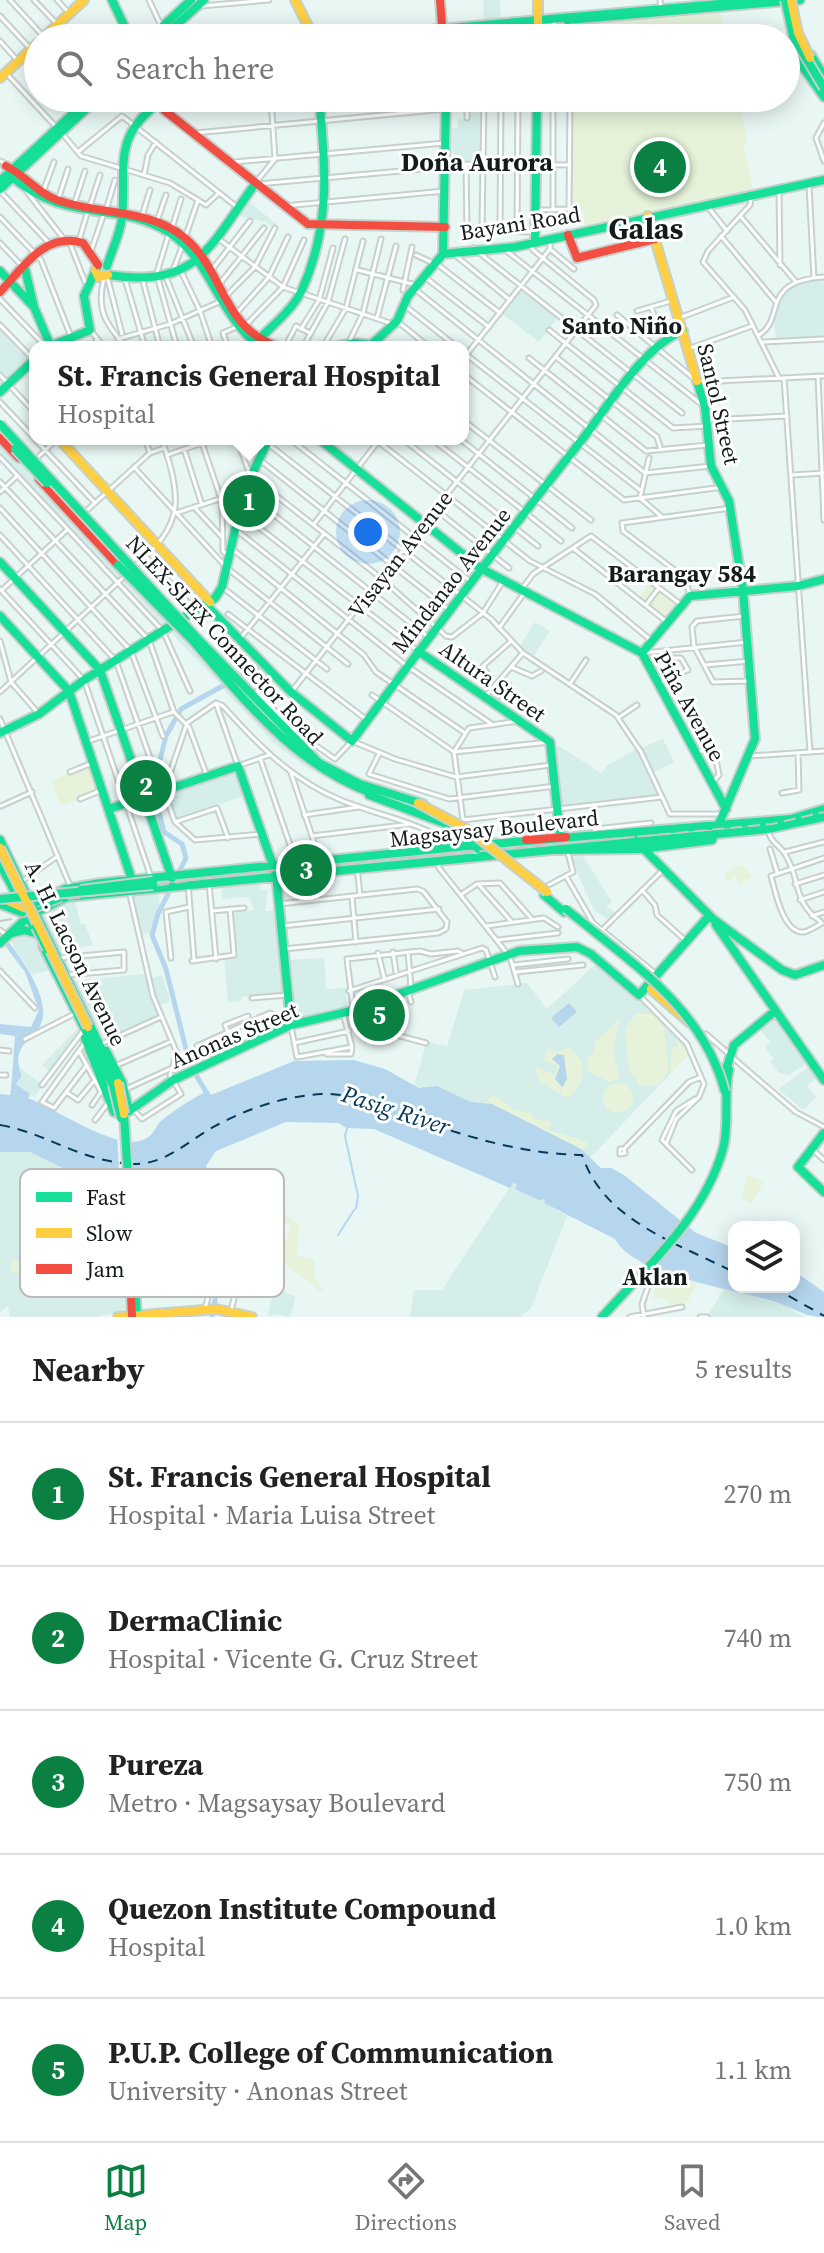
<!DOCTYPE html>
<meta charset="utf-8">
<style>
:root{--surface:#fff;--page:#f2f2f2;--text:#222;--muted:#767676;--line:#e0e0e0;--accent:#0b8043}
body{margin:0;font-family:"Source Serif 4",serif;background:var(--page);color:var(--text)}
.controls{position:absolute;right:24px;bottom:24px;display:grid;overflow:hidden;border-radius:16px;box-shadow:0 4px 20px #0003}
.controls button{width:72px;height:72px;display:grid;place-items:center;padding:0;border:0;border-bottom:2px solid var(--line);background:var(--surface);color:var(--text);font:40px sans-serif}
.you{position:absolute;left:368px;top:532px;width:28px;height:28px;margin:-20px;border:6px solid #fff;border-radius:50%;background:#1a73e8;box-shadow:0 0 0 12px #1a73e833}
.badge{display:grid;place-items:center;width:52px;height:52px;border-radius:50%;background:var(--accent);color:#fff;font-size:26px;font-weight:700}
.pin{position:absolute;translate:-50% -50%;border:4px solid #fff;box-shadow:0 2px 8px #0006}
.popup{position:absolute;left:29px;top:341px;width:440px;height:104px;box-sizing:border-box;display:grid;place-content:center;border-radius:16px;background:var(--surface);filter:drop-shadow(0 2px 6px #0005);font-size:26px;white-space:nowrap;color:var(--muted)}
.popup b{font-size:30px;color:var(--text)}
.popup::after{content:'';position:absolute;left:50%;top:100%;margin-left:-16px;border:16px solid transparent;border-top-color:var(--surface)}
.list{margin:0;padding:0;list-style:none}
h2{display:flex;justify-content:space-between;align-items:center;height:104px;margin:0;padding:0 32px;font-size:34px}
h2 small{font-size:26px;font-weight:400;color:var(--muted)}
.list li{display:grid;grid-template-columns:52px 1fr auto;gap:24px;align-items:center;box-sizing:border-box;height:144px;padding:0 32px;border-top:2px solid var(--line)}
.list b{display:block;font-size:30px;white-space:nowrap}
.list p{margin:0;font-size:26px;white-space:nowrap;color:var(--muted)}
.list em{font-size:26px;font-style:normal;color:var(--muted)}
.icon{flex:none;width:44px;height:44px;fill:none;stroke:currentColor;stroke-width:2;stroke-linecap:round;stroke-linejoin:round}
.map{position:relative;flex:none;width:824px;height:1317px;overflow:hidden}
.search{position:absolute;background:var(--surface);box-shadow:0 4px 20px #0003;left:24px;right:24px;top:24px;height:88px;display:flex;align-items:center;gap:20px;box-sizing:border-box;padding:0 28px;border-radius:44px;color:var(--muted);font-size:30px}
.sheet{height:824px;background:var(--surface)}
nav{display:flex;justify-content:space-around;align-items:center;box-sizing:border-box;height:112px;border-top:2px solid var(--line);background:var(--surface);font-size:22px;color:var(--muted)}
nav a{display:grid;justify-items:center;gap:4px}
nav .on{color:var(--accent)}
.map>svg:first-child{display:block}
</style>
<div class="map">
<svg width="824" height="1317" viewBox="0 0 824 1317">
<rect width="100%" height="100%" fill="#e9f7f4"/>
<path fill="#d5eee9" d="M483 0H500L501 21 484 22Z
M468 98H482V163H460V156L448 152V129L458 128V119H468Z
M246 200 277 224 273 228 266 222 235 215Z
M646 219 651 238 632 242 628 223Z
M824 278V337L776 339 773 312 779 301 797 283Z
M521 288 558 317 539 342 501 313Z
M0 328 30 361 8 381 0 372Z
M0 438 226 681 221 685 0 455Z
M535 622 550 631 533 657 519 647Z
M230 682 282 738 309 756 354 778 435 806 453 815 484 841 469 842 405 808 349 790 303 765 276 745 221 687Z
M663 739 674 762 653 773 641 748Z
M559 746 601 773 608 765 636 749 658 794 560 807 555 749Z
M236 768 246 795 175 820 167 792Z
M583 856 612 902 606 906 616 913 609 920 594 910 580 879 571 857Z
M260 883 261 891 268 890 265 911 277 910 285 993 242 997V1001L228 1002 224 958 236 955 231 914 254 910 249 897 222 899 221 885Z
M158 890 160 905 152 933 141 935 131 894Z
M75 901 81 924H85L93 945 58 951 42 920 50 909Z
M17 932 33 933 50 970 32 975 9 939Z
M324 958 326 989 346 988 347 1011 293 1023 287 960Z
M598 962 669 1025 689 1054 590 1158 581 1149 492 1104 471 1102 437 1086 422 1088 414 1085 427 1041 447 1047 464 990 527 983 547 1009Z
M144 974 146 980 162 975 170 1001 156 1007 157 1016 104 1038 73 981Z
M405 994 407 1005 399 1033 354 1018 353 1012Z
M775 1017 807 1063 789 1075 779 1073 770 1062 774 1059 765 1047 770 1042 759 1028Z
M77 1029 80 1033 51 1072 42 1065Z
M19 1067 43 1085 34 1097 16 1084 23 1076Z
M809 1067 816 1078 807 1086 816 1097 803 1110 778 1089Z
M0 1152H30L75 1174 117 1182 125 1308 122 1312 96 1317H10L8 1306 0 1312Z
M513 1182 517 1184 515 1189 545 1199 544 1203 567 1216 531 1308 521 1317H410L414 1290H442Z
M197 1194 207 1210 212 1230 187 1226 176 1216Z
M275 1287 296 1297 290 1317 276 1314 267 1317Z
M724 1289 784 1305 804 1317H710L708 1315Z"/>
<path fill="#e6f3da" d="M720 11 725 38H573V24Z
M572 98H738L748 143 743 144 754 192 584 228 585 212 570 211Z
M649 584 676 605 665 619 638 597Z
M91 764 99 791 61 806 51 781Z
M742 864 752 876 739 886 736 876 728 881 723 874Z
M636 1014H653L664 1027 669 1071 657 1086H640L629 1071 625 1029Z
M659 1016C670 1026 686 1051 689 1054L670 1074 672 1047 678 1046 673 1030 667 1031Z
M619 1019C615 1053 610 1043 620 1078L609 1082 588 1071 587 1058 594 1052V1043Z
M570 1047C573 1052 580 1058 582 1063 586 1075 577 1094 567 1098L540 1082 535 1070 536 1067 554 1075 558 1066 543 1060 549 1048 557 1052Z
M603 1098a15 15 0 1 1 30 0a15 15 0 1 1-30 0Z
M493 1094 514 1110 531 1113 535 1120H547L552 1124 549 1130 589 1143 582 1150 485 1103Z
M746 1175 764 1181 752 1203 739 1198H742Z
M70 1178 91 1189 93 1206 73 1208Z
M260 1197 299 1224 297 1256 315 1260 314 1277 324 1290 319 1291C307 1276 287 1272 279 1256L291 1227 259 1204Z
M72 1253 70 1265 65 1272 12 1273 10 1261Z
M661 1271 697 1283 685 1306 673 1308 663 1298 652 1299Z"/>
<path fill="#b5d6ed" d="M0 932C16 950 46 990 43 1016 41 1040 7 1041 22 1076L16 1084 30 1094 28 1098C55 1108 118 1153 145 1139 154 1135 155 1127 161 1121 174 1110 193 1098 208 1091L211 1095 294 1061 354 1060 385 1069 419 1088 437 1086 471 1102 492 1104 581 1149 601 1168H611L624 1175 696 1233 734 1248V1287H794V1271L824 1292V1317C805 1317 795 1309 778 1303 736 1289 634 1276 615 1239L544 1203 545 1199 539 1200 515 1189 517 1184 513 1183 510 1188 374 1129 347 1128 338 1123 286 1122 216 1151 206 1166 211 1176 201 1181 186 1171 136 1188 75 1174 30 1152H0V1094L10 1095 11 1090 15 1036 0 1034V1024L31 1027 39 1010 25 972 0 939Z
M569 1003 577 1012 559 1027 551 1018Z
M557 1054 564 1055 567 1079 559 1093 562 1087 555 1079 560 1066 552 1059Z"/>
<path fill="#e9f7f4" d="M117 1135 129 1136 132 1191 120 1187Z"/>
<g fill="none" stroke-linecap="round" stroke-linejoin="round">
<path stroke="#b5d6ed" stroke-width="2" d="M347 1128 345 1136 358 1196 356 1209
M338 1235 354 1210"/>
<path stroke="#b5d6ed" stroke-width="5" d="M237 678 261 666
M208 1095 190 1065 166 969 152 935 158 914 186 858 182 844 164 832 153 788 166 736 181 709 228 683
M203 1173C231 1217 221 1268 212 1317"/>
<path stroke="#063959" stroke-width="2" stroke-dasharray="10 8" stroke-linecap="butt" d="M0 1125C43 1132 80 1160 124 1163
M130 1164C166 1166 188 1140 217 1125 249 1108 285 1096 322 1094 356 1093 390 1110 422 1121 474 1139 526 1154 582 1155 597 1198 628 1219 667 1240
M673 1243 734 1272
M773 1287 824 1316"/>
<defs>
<path id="street" d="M10 0 44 37
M34 0 56 23
M57 0 68 12
M149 0 162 28
M660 0 661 9
M201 6 269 0
M0 16 38 57
M518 23V38
M468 38V27
M484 38V26
M501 38V24
M554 38V20
M571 38V22
M0 41 18 61
M6 73 57 128
M467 98V118
M161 102 177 98
M824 123 816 138 824 161
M61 132 81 156 170 183 206 205 219 193
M195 133 446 109
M78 152 122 116 237 207
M0 161 3 162
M234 162 445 143
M445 164 570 165
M466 165 467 231 535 232
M144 175 148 155 156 142
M257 181 275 159 271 98
M258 184 445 167
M809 186 814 278
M779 189 780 265
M0 191 49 243
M27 192 63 238
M43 192 54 162
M751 198 750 205 708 251 703 262 745 310 779 378
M58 200 68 169
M74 205 85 171
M283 206 445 191
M708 207 727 231
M89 209 100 175
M106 210 115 180
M536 210 569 209 570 98
M553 210V98
M142 216 150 190
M0 217 41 260 75 347
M742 218 796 282
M157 221 166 195
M172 228 181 199
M500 230 501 98
M482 231 484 98
M517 231 518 98
M721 236 775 301
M216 237 283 287 393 324
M185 238 198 200
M79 240 87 214
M69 241 85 282
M0 243 22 266
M473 248 682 413
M504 249 705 407
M550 249 574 269
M91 251 103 216
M416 255 433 263
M455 255 510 300
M437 264 500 313
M358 270 416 285
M181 271 200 311 212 347
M211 271 250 221
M176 273 174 268 183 244
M107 276 122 334
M166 277 194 347
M104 278C96 310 105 323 126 347
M426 278 489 327
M125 279 145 347
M155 279 169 233
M158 279 177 347
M143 281 160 347
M218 286 264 228
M403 290 412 247
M416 290 645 473 711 466
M225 297 255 267 275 228
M0 299 46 347
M404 305 457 347
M651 307 663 337
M637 311 674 300
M235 315 269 277 288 237
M617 315 698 382 824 376
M377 318 396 246
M679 318 734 297
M397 321 429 347
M0 325 33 359
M243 328 283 287 304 240
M301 329 319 300 333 248
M549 330 673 428 708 426
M91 331 104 347
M759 335C786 319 759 281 824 277
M118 339 170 324 219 302
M764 342 824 339
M348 344 363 313 381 239
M93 347 97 339
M228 347 223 333 234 328
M285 347 296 326 310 333
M303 347 328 302 345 239
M323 347 346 308 363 241
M688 349 752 326
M463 352 640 490
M556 357 657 437 661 450
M529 358 646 451 708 445
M463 359 550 249V239
M463 374 624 500 723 487
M0 375 35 413
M818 376 824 520
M784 378 810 752
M0 402 95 503
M463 420 591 520
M707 420 787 416
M145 439 150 453
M237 439 250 475 381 578 446 636 452 637 483 613 503 581
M238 439 261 455
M290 439 470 581
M375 439 530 561 595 594 652 641
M403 439 538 546
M432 439 529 515
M460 439 572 528
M202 443 222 502 223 551 229 556
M267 443 491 619 523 653 616 715 641 752 670 814H724
M184 449 201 502
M167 455 214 439
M0 457 163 631 190 691
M37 458 57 439
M649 458 640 498 662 517
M260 460 449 610
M134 467 227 568 348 664
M792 475 824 473
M0 482 149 640 174 712 189 727 207 776
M0 492 17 476
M194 507 221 536
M0 508 131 651 163 736
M435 509 509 568
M239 512 418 651
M84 513 150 453 164 448
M176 513 244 491 428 637
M531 517 561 541
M314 524 380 439
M235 529 407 666 493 725
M0 535 116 661 155 772
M231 548 364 655 376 672 465 733
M573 548 667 622
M146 557 195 610
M135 566C186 523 181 498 162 439
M524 586 533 574 591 536 679 603
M222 587 327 669
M0 589 84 680 151 877
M2 590 67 530
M690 596 685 578 623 531 622 523 731 508
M646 605 658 589
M228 614 367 720
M745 616 697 621 692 627 694 646 713 682 750 681
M499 628 525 592
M239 640 324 534
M0 641 11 682 39 714
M644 653 747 642
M705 665 749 661
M511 667 532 676 541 671
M272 673 257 692 294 730 335 759 352 741 395 759 456 777 551 765
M487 673 483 666 510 642
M501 679 509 685
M660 683C669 678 678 675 687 670H688L681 658H667L674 677
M570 684 586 660
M491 690 499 696
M292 691 596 305 594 300 533 250 530 244
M0 692 127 574
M372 695 454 752
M485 697 523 653
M216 703 223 706C259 746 293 781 343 801 378 815 414 821 447 841L449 848
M216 703 187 723 164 791 175 822 195 840 261 834
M216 703 238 766 269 755
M618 718 637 705
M0 719 71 888
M519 721 469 728 454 752 463 820 662 797
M86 742 173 712
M454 752 550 742
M695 752 714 749 719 775 712 783
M379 754 369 774 449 799 556 786
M749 756 824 751
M260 758 296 862
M70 772 92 763
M291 773 320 860
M782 793 799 790 798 753
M80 799 102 790
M1 806 32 792
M304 815 359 807
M175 822 217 808 228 838
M768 829C770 843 779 844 785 854 802 881 791 900 821 922
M312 836 411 824
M592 836 595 829 651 823
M770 849 777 872
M785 852 824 842
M438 861 439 868 510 957 518 984
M357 867 360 895
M566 876 593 923 656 974
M22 881 58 856
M188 883 194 959
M209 883 216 959
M795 884 824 875
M479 885 511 921
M545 887 573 872 567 849
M642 890 655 905 657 915 685 940
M129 891 153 996 177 1053 170 1075 181 1094 142 1119 133 1109
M462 894 477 884 500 883 531 918
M352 897 356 942
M800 900 824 892
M279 904 417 889 423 891 447 922 446 929 438 933 284 949
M212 911 244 908
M812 916 824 912
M822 923C817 926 809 931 804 932 783 934 775 890 771 876L824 858
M282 926 439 909
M487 926 544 918 558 927
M0 930 8 937
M601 931 663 870
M498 940 558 933
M393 952 396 972
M408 952 411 988
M378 953 384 977
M59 958 124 952V970L67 975
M171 958 166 912 189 907
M192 961 234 955 230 909
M514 965 568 959
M0 971 35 1008
M516 972 583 965
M349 991 482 948 486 950 495 977
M408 991 411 1002
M640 996 687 1044 704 1084 699 1097 676 1119 666 1144
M252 998 288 995
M343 1013 352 1047
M260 1017 269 1035
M291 1026 297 1057 352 1047
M228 1032 225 1025 248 1016
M706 1034 729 1054
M25 1039 74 1014
M214 1039 223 1056
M86 1041 42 1102 54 1108 87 1065
M294 1043 349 1031
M426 1043 355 1024 347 959 420 951 431 954 458 951 463 954
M101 1044 161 1017
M197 1046 270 1013 280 1018
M0 1050 9 1051
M79 1051 101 1092 92 1105
M327 1054H351L352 1047
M732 1057 796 1112 824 1127
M115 1066 172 1041
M0 1075H6
M42 1085 83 1031
M124 1090 172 1068
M66 1092 78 1100 94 1081
M95 1120 108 1103
M624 1149 689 1082 701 1077
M624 1149 625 1153 620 1154V1149Z
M812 1149 824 1160
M692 1170 662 1140 676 1111 695 1099
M239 1272 237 1198 257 1203
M136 1287 134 1197 162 1184H171L174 1194 137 1245
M205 1309C212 1281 223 1243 213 1214 210 1206 205 1199 202 1191L205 1182 213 1178
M231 1311 258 1199
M630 1317 682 1307
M644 1317 642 1304 652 1275
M700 1317H707"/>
<path id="fast" d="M112 0 130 38
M567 20 800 0
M150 38 191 0
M162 38 204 0
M338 38 764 0
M793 42 805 64
M811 55 824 76
M798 60 824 97
M10 175C68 226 117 199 170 233 212 261 219 317 261 347
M0 181 90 98
M0 189 98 98
M535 243 537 98
M443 254 446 98
M107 266C112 250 120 234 122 218 127 168 111 140 157 104
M25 269 34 307 51 347
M0 271 33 306
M108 275C197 288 208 249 255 184
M48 347 90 330 84 296 98 265
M251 347C266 331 291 312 301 292 331 227 326 166 319 98
M334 347 355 343 371 345
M369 347 397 321 408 296 443 254 515 247 824 180
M0 392 35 359
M319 439 480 568 642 653 726 809
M0 562 100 670 172 878
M206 605 291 692 352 741C427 640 503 539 581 441 607 408 644 345 683 331
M0 616 69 691 132 880
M197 638 319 763 360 784 423 804
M194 642C248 704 295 765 374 794
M418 651 550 742 560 835
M642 653 690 596 798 586 824 579
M0 733 39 714 84 680 215 598 222 587 244 491 269 439
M369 795 444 823 488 856
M109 809 238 766 276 874 291 1025
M633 838 713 919 782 970 795 975 824 965
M0 840 118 1083
M554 850 641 849 712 840 755 739 743 590 729 501 711 466 705 407 697 381
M0 864 36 932
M544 895 564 912
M0 904 28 915
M25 908 65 889 101 883 467 846 791 819 824 809
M29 916 67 897 768 829 824 817
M716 925 824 1080
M12 933 24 930 35 933
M0 943 28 917
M43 946 113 1085
M85 1038 114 1112 129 1111 122 1082 106 1051
M725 1073 734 1045 775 1011
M129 1111 173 1080 291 1025 351 1011 519 951 577 947 591 954 639 995 709 916
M124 1114 137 1317
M824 1133 798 1167 824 1192
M602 1317C647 1267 704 1217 723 1149 730 1123 723 1096 729 1070"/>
<path id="slow" d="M295 0 314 38
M538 0V38
M43 38 84 0
M0 78 38 43
M648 216 697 381
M95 270 98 277 108 275
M59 439 210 602
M4 899 24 908
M651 989 690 1023
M118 1317 216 1309 252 1317"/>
<path id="jam" d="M440 0 443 38
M156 98 164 110 308 224 445 227
M6 166C25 175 37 193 57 200 98 215 149 208 185 238 226 273 220 326 278 347
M568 235 577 258 655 239
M0 292C23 268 45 231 83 243L98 265
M0 438 19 458
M39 479 118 565
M526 840 566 837
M130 1274 132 1317"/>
</defs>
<use href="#street" stroke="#c6d1ce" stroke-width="7"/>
<use href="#fast" stroke="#c6d1ce" stroke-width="12"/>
<use href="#slow" stroke="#c6d1ce" stroke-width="12"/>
<use href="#jam" stroke="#c6d1ce" stroke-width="12"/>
<use href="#street" stroke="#fcfefd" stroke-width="3"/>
<use href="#fast" stroke="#16e098" stroke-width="8"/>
<use href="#slow" stroke="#ffcf43" stroke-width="8"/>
<use href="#jam" stroke="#f24e42" stroke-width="8"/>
<path stroke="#c4c8c8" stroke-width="2" stroke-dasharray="12 6" stroke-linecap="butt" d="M0 921 24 917 70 899 225 875 772 824 824 812"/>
<defs>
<path id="fast-bridge" d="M785 0 793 36 824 88
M0 424 197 638
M15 449 47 483
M118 565 193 641
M81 890 153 881
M0 899 153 885
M566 909C630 962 703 1007 725 1092
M36 927 47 949
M113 1085 121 1118"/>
<path id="slow-bridge" d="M791 0 798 33 810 58
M418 803 470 831 547 892
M0 848 88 1027
M118 1083 124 1114"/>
</defs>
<use href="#fast-bridge" stroke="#c6d1ce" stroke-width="12" stroke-linecap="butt"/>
<use href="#slow-bridge" stroke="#c6d1ce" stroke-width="12" stroke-linecap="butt"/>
<use href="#fast-bridge" stroke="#16e098" stroke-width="8"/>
<use href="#slow-bridge" stroke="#ffcf43" stroke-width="8"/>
</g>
<g text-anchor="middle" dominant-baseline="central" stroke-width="6" stroke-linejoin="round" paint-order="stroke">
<g font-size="22" fill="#131c1a" stroke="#fff">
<text transform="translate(520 223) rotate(-9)">Bayani Road</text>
<text transform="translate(719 404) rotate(77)">Santol Street</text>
<text transform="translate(400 554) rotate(-52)">Visayan Avenue</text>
<text transform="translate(451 580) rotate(-52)">Mindanao Avenue</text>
<text transform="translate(225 640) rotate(47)">NLEX-SLEX Connector Road</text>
<text transform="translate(493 681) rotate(35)">Altura Street</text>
<text transform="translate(690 706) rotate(61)">Piña Avenue</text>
<text transform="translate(494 828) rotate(-6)">Magsaysay Boulevard</text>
<text transform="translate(76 953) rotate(64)">A. H. Lacson Avenue</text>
<text transform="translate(234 1035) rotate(-23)">Anonas Street</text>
</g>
<g font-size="24" font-weight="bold" fill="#131c1a" stroke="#fff">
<text x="622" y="325">Santo Niño</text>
<text x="682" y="573">Barangay 584</text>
<text x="655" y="1276">Aklan</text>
</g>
<g font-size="24" font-style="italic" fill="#063959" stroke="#fff">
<text transform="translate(396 1110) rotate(18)">Pasig River</text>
</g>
<g font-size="26" font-weight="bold" fill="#131c1a" stroke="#fff">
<text x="477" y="162">Doña Aurora</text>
</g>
<g font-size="30" font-weight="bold" fill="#131c1a" stroke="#fff">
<text x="646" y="228">Galas</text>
</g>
</g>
<rect x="20" y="1169" width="264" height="128" rx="12" fill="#fff" stroke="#b8bbba" stroke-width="2"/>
<rect x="36" y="1192" width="36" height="10" fill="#16e098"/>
<rect x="36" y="1228" width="36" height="10" fill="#ffcf43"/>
<rect x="36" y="1264" width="36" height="10" fill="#f24e42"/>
<g font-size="22" fill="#131c1a">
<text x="86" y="1205">Fast</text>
<text x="86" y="1241">Slow</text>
<text x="86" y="1277">Jam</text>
</g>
</svg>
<div class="controls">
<button><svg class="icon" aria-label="layers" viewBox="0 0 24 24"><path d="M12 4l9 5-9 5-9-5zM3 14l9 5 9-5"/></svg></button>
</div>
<div class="you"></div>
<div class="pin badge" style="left:249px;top:501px">1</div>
<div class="popup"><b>St. Francis General Hospital</b>Hospital</div>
<div class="pin badge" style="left:146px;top:786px">2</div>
<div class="pin badge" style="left:306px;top:870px">3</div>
<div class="pin badge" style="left:660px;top:167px">4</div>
<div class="pin badge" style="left:379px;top:1015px">5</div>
<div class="search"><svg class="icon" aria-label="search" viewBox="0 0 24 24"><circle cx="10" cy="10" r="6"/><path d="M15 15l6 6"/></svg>Search here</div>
</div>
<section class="sheet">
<h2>Nearby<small>5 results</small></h2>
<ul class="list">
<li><span class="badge">1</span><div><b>St. Francis General Hospital</b><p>Hospital · Maria Luisa Street</p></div><em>270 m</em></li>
<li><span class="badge">2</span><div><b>DermaClinic</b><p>Hospital · Vicente G. Cruz Street</p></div><em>740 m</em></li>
<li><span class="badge">3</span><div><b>Pureza</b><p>Metro · Magsaysay Boulevard</p></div><em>750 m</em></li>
<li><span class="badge">4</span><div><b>Quezon Institute Compound</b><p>Hospital</p></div><em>1.0 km</em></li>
<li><span class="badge">5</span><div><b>P.U.P. College of Communication</b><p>University · Anonas Street</p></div><em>1.1 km</em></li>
</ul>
</section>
<nav>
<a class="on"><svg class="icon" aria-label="map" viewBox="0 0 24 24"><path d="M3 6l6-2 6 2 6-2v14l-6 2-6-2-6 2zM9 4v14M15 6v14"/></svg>Map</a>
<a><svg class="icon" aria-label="directions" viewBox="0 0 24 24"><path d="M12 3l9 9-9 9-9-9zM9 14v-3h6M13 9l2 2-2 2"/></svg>Directions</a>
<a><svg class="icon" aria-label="saved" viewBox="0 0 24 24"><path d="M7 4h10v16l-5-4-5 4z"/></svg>Saved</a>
</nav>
